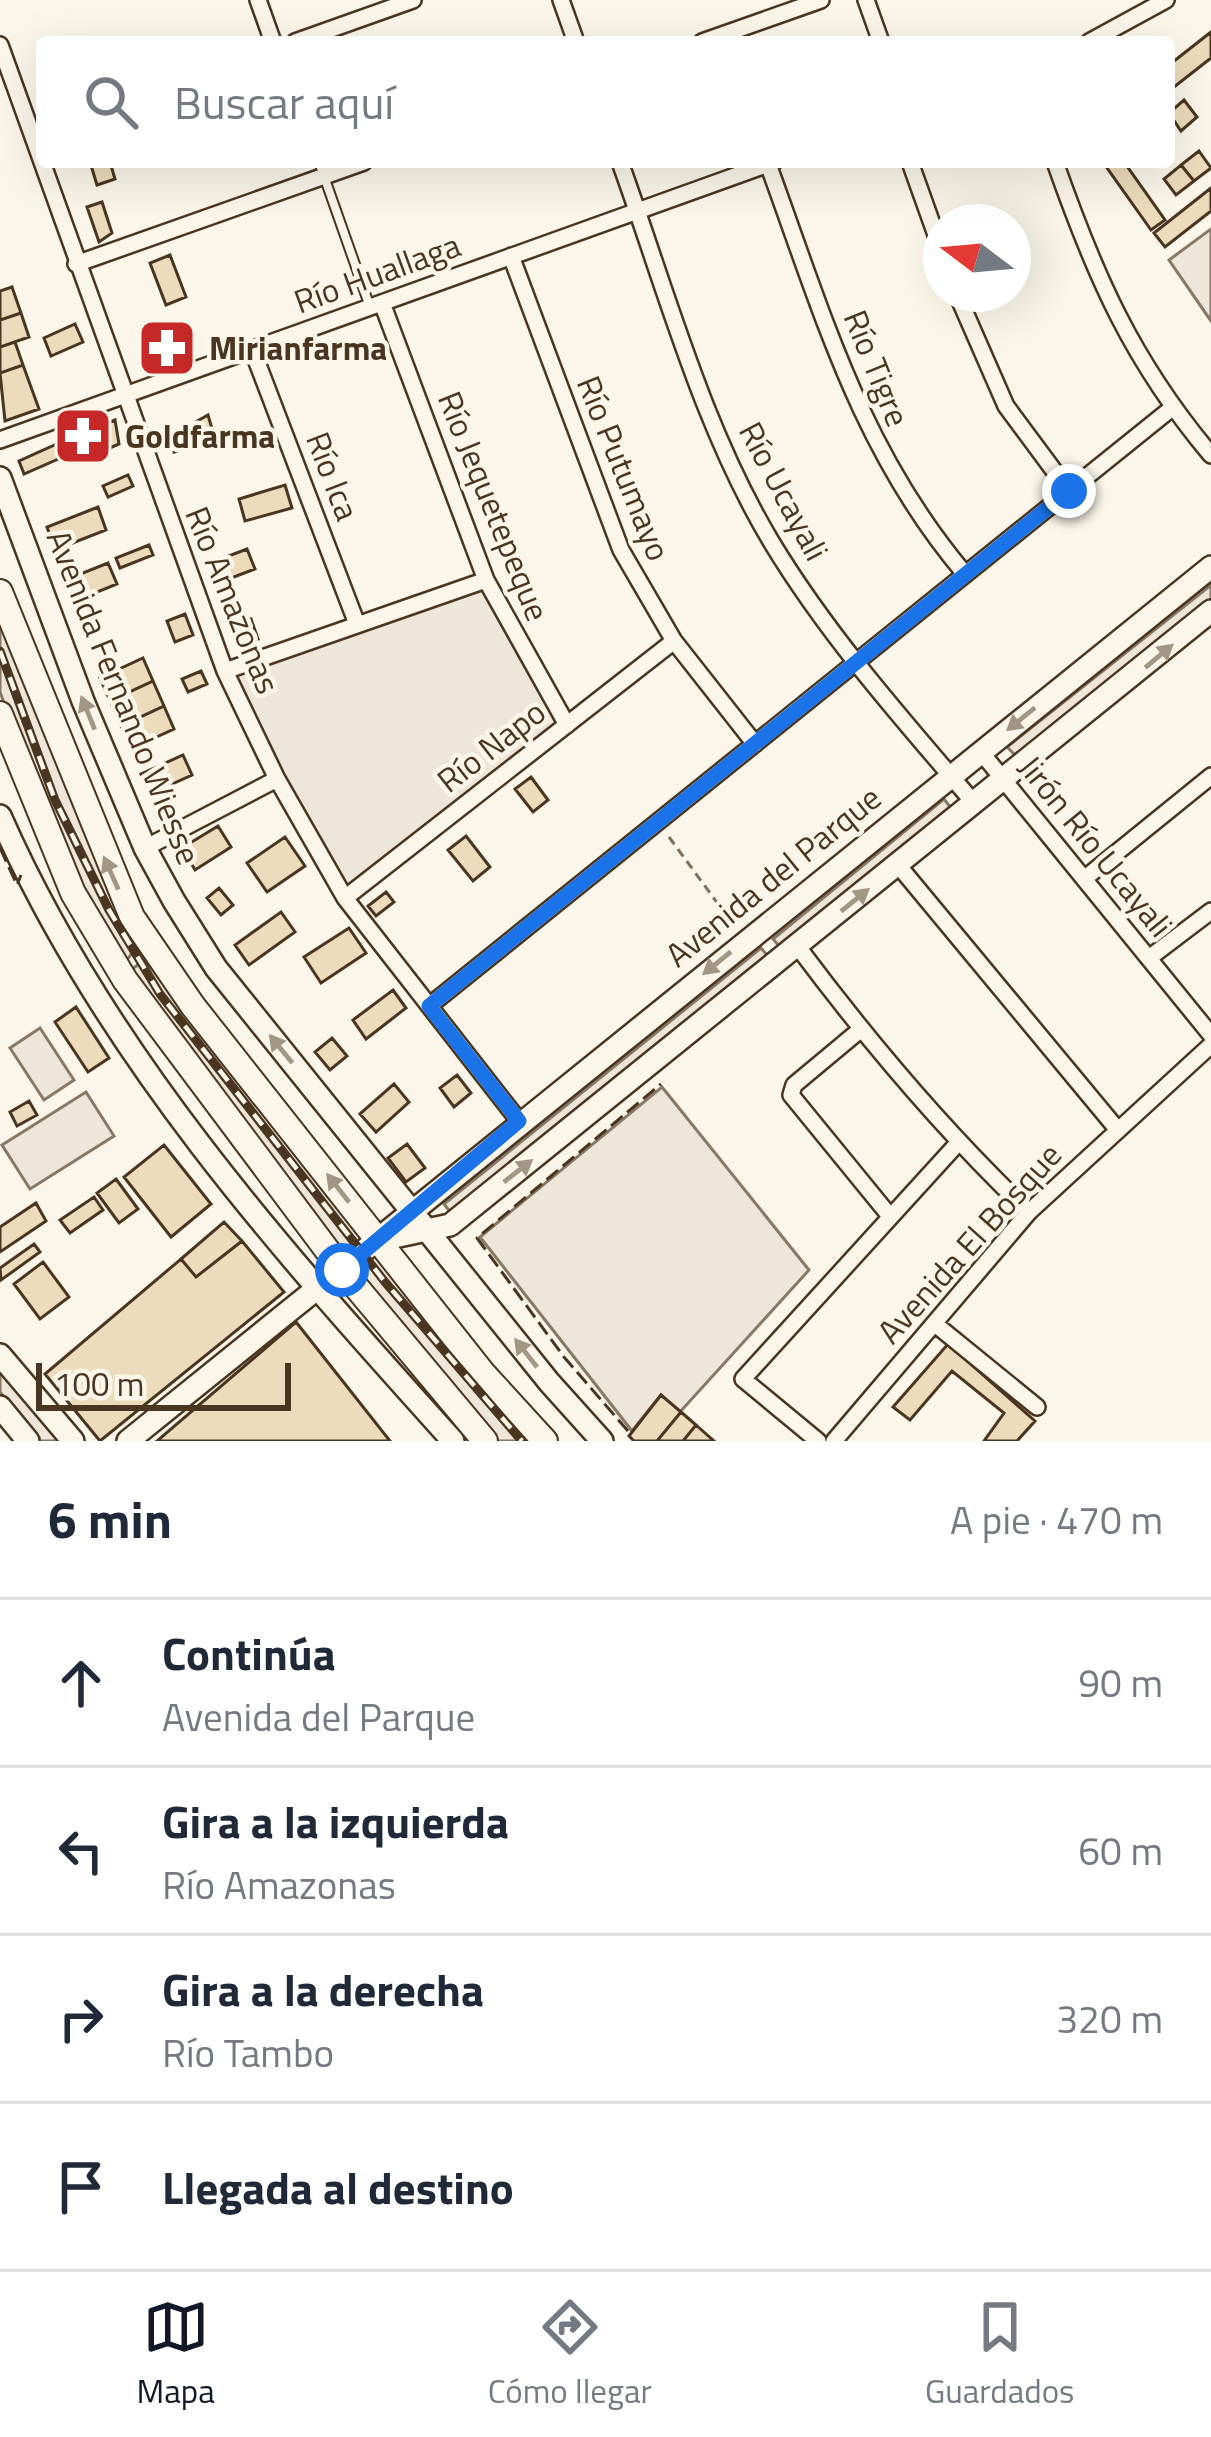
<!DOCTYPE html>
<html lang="es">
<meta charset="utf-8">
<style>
:root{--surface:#fff;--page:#f6f6f7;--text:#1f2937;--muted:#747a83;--line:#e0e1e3;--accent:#111827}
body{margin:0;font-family:"Titillium Web",sans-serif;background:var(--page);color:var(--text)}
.compass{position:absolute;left:923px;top:204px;width:108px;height:108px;border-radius:50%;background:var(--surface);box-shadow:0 12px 48px #0002;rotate:286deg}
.scale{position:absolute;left:36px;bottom:30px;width:255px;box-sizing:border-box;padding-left:12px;border:6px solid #4a3520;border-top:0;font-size:33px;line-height:42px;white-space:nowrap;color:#4a3520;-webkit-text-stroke:9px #fbf6e9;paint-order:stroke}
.stop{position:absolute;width:36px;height:36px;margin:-27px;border:9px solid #1a73e8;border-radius:50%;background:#fff}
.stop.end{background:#1a73e8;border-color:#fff;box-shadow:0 3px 12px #0008}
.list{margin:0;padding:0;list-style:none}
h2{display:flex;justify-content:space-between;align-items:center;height:156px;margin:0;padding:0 48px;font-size:51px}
h2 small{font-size:39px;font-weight:400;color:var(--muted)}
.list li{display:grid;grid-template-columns:78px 1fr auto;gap:36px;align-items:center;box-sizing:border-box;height:168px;padding:0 48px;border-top:3px solid var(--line)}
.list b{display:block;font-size:45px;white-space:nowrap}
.list p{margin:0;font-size:39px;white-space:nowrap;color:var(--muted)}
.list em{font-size:39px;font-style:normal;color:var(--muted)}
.icon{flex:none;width:66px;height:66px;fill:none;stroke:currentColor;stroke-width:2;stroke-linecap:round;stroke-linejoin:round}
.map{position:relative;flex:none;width:1211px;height:1441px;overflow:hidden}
.search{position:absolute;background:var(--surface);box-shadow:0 12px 48px #0002;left:36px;right:36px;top:36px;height:132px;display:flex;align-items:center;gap:30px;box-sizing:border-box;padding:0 42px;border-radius:12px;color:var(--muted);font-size:45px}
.sheet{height:828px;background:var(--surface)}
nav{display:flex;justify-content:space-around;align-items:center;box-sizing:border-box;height:168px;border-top:3px solid var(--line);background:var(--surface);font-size:33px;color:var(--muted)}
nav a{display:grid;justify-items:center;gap:6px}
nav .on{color:var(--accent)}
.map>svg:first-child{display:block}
</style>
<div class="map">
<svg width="1211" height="1441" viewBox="0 0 1211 1441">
<rect width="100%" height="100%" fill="#fbf6e9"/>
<path fill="#ede6d9" stroke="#887966" stroke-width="3" d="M1211 229V321L1169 260Z
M486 580 567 725 345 898 225 671Z
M1211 585V599L1017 757 1007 747Z
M0 609 139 943 127 960 118 957 45 814 0 692Z
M944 799 951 808 779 946 773 939Z
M761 948 767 955 451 1213 444 1204Z
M145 960 365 1238 341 1254 167 1026 132 969Z
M40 1028 74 1080 44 1100 10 1048Z
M662 1087 809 1270 680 1412 661 1395 632 1431 480 1237Z
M86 1092 114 1136 30 1189 2 1145Z
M374 1252 535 1441H494L357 1275 356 1267Z
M0 1363 67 1441H39L0 1392Z"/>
<path fill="#ecdcbc" stroke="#4a3520" stroke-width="3" d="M1211 32V58L1169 91V65Z
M1184 100 1197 117 1181 131 1169 113Z
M1199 151 1211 168 1194 181 1181 165Z
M90 162H110L115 179 97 185Z
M1109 162H1124L1165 220 1151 230 1105 165Z
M1181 165 1194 181 1176 195 1164 179Z
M1211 188V211L1165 247 1154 233Z
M102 202 112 233 99 242 87 207Z
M170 255 186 297 166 305 150 263Z
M12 287 21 313 0 320V291Z
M21 313 29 337 0 347V320Z
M75 324 83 342 51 356 44 338Z
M15 342 23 365 0 373V347Z
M23 365 39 409 5 421 0 373Z
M208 415 215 439 174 452 169 437Z
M115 420 119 444 77 462 68 440Z
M59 443 65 456 24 474 19 461Z
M128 475 133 486 108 497 103 486Z
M285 485 292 508 245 521 239 499Z
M98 507 106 530 55 550 47 527Z
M149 545 153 555 120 568 116 558Z
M247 549 255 569 218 583 210 563Z
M108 563 117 584 73 602 65 580Z
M185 614 193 635 175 642 167 621Z
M251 619 258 639 245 643 239 623Z
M143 658 153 681 110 701 100 678Z
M201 671 207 684 188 692 182 679Z
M153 681 164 706 121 726 110 701Z
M164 706 174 729 132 748 121 726Z
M183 755 192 775 150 794 141 774Z
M531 777 548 800 533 812 515 789Z
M218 826 231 847 195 870 182 848Z
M466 836 490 867 473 881 448 850Z
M285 837 305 866 267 892 247 863Z
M219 888 233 905 221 915 207 898Z
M386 892 394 902 376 916 368 906Z
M281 912 295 932 249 965 235 945Z
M349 928 366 953 321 983 304 957Z
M393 990 406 1008 366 1039 353 1020Z
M76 1007 109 1058 88 1072 55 1022Z
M332 1038 347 1056 330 1070 315 1052Z
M457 1075 471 1093 454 1107 440 1088Z
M394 1084 409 1102 376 1132 360 1114Z
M29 1101 37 1115 17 1126 10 1112Z
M407 1144 425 1168 406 1182 388 1158Z
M164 1145 211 1204 171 1237 124 1177Z
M116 1179 138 1209 119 1223 97 1193Z
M94 1197 103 1210 70 1233 60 1220Z
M36 1203 46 1221 0 1252V1227Z
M224 1222 242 1241 196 1277 181 1259Z
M242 1241 284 1292 100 1441 45 1374 181 1259 196 1277Z
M34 1244 40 1252 1 1280 0 1268Z
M43 1262 69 1297 40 1319 14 1284Z
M296 1322 390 1441H157Z
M948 1344 1035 1421 1017 1441H984L1004 1413 952 1371 910 1420 893 1407Z
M661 1395 681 1412 657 1441H634L629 1436Z
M681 1412 696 1425 683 1441H657Z
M696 1425 714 1441H683Z"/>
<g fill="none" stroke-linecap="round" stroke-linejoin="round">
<defs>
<path id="lane" d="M319 162 370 307"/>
<path id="street" d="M258 0 273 42
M561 0 576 42
M866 0 881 42
M295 42 413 0
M702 42 821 0
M1089 42 1166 0
M0 45 225 671 277 779 345 898 519 1121
M620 162C666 289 702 427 772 543 829 637 903 720 974 803
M910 162 941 249
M1055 162C1095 276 1132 361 1211 455
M768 164C823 314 860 450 965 574
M511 256 621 550 674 641 755 744
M76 264 364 162
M957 294 1006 406 1069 491
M382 303 486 580 567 725
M252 349 357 624
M0 440 774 162
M225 671 486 580
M981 752 1211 1035
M145 848 277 779
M898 865 1117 1129
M1084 879 1211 776
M345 898 674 641
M798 947C869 1042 944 1131 1029 1212
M1149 958 1211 911
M429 1006 1172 408
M860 1030 794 1085 791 1095 889 1215
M935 1324 1037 1407
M818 1441 743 1379 958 1143
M834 1441 1029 1212 1211 1045"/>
<path id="secondary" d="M0 478 83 701 145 848 174 901 216 968 549 1382 602 1441
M0 816C104 1053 281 1250 453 1441
M380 1240 450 1225 1211 611
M0 1355 73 1441
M0 1407 28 1441
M128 1441 1211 567"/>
<path id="primary" d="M0 592 132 917 193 1006 482 1372 545 1441
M0 714 73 893 125 980 342 1270 485 1441"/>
</defs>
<use href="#lane" stroke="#4a3520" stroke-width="12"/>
<use href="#street" stroke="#4a3520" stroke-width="20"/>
<use href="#secondary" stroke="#4a3520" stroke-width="26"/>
<use href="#primary" stroke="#4a3520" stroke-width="28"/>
<path stroke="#7f6f5c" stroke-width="3" stroke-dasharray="9 6" stroke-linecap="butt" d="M669 837 732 923"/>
<use href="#lane" stroke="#fbf6e9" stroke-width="8"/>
<use href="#street" stroke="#fbf6e9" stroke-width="15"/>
<use href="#secondary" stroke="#fbf6e9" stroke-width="21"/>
<use href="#primary" stroke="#fbf6e9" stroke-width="24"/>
<defs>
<path id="rail" d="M0 651 55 800 109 910 160 994 385 1282 522 1441"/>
</defs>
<use href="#rail" stroke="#4a3520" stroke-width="9"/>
<use href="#rail" stroke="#fbf6e9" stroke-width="4.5" stroke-dasharray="14" stroke-linecap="butt"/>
<path stroke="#4a3520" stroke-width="3" stroke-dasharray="15 6" stroke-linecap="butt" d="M0 848 17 885 21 875
M628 1431 564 1357 477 1238 661 1084"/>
</g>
<defs><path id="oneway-solid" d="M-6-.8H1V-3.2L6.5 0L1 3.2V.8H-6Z" transform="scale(3)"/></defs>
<g fill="#a29684">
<use href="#oneway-solid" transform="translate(1159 656) rotate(-40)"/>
<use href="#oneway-solid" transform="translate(88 713) rotate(-112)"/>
<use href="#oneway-solid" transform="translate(1021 719) rotate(141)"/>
<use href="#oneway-solid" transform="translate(111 873) rotate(-114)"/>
<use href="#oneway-solid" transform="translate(855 900) rotate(-39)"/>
<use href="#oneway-solid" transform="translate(717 963) rotate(141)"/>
<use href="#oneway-solid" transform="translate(281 1049) rotate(-129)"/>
<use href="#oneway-solid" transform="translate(518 1171) rotate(-38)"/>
<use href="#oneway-solid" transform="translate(338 1188) rotate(-128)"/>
<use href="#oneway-solid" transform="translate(526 1353) rotate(-128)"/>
</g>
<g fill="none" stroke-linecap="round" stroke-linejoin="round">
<path stroke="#1a73e8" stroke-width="15" d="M342 1270 519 1121 429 1006 1069 491"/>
</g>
<defs>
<symbol id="pharmacy-square" viewBox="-11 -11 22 22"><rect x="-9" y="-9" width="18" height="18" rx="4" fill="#c62828" stroke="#fbf6e9"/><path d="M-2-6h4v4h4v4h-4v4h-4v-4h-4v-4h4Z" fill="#fff"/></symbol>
</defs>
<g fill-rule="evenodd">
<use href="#pharmacy-square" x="134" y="315" width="66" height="66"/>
<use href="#pharmacy-square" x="50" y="403" width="66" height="66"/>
</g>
<g text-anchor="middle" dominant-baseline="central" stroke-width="9" stroke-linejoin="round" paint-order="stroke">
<g font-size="33" fill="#4a3520" stroke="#fbf6e9">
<text transform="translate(377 273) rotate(-20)">Río Huallaga</text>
<text transform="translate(877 368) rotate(68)">Río Tigre</text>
<text transform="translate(624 468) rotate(68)">Río Putumayo</text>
<text transform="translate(333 476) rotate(69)">Río Ica</text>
<text transform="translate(784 491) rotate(62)">Río Ucayali</text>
<text transform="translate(494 506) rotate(68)">Río Jequetepeque</text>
<text transform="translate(233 600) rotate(68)">Río Amazonas</text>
<text transform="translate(124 697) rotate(68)">Avenida Fernando Wiesse</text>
<text transform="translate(491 746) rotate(-38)">Río Napo</text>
<text transform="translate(1096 846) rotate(51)">Jirón Río Ucayali</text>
<text transform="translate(773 876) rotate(-39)">Avenida del Parque</text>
<text transform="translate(969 1243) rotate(-48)">Avenida El Bosque</text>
</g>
<g font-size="33" font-weight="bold" fill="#4a3520" stroke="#fbf6e9" text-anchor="start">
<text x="209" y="348">Mirianfarma</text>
<text x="125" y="436">Goldfarma</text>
</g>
</g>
</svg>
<svg class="compass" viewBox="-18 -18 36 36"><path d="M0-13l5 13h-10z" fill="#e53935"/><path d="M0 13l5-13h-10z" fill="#747a83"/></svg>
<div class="scale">100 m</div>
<div class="stop" style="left:342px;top:1270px"></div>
<div class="stop end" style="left:1069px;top:491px"></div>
<div class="search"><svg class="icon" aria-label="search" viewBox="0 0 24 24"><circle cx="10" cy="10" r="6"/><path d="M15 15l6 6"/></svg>Buscar aquí</div>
</div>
<section class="sheet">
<h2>6 min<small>A pie · 470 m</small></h2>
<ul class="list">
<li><svg class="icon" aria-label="ahead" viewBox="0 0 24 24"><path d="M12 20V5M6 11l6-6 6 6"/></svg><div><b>Continúa</b><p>Avenida del Parque</p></div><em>90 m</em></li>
<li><svg class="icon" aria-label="left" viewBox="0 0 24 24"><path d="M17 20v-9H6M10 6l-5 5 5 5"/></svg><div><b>Gira a la izquierda</b><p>Río Amazonas</p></div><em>60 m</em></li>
<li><svg class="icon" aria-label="right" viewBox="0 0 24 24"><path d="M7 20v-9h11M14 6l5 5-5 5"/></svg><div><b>Gira a la derecha</b><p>Río Tambo</p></div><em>320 m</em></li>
<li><svg class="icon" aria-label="arrive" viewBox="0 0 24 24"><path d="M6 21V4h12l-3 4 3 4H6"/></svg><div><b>Llegada al destino</b></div></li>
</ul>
</section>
<nav>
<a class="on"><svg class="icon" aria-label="map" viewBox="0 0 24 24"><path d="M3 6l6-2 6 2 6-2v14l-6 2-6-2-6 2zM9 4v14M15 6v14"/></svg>Mapa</a>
<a><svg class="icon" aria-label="directions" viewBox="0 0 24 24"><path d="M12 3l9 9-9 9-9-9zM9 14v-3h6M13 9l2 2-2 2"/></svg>Cómo llegar</a>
<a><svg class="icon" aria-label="saved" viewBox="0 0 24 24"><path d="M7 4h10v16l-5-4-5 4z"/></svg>Guardados</a>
</nav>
